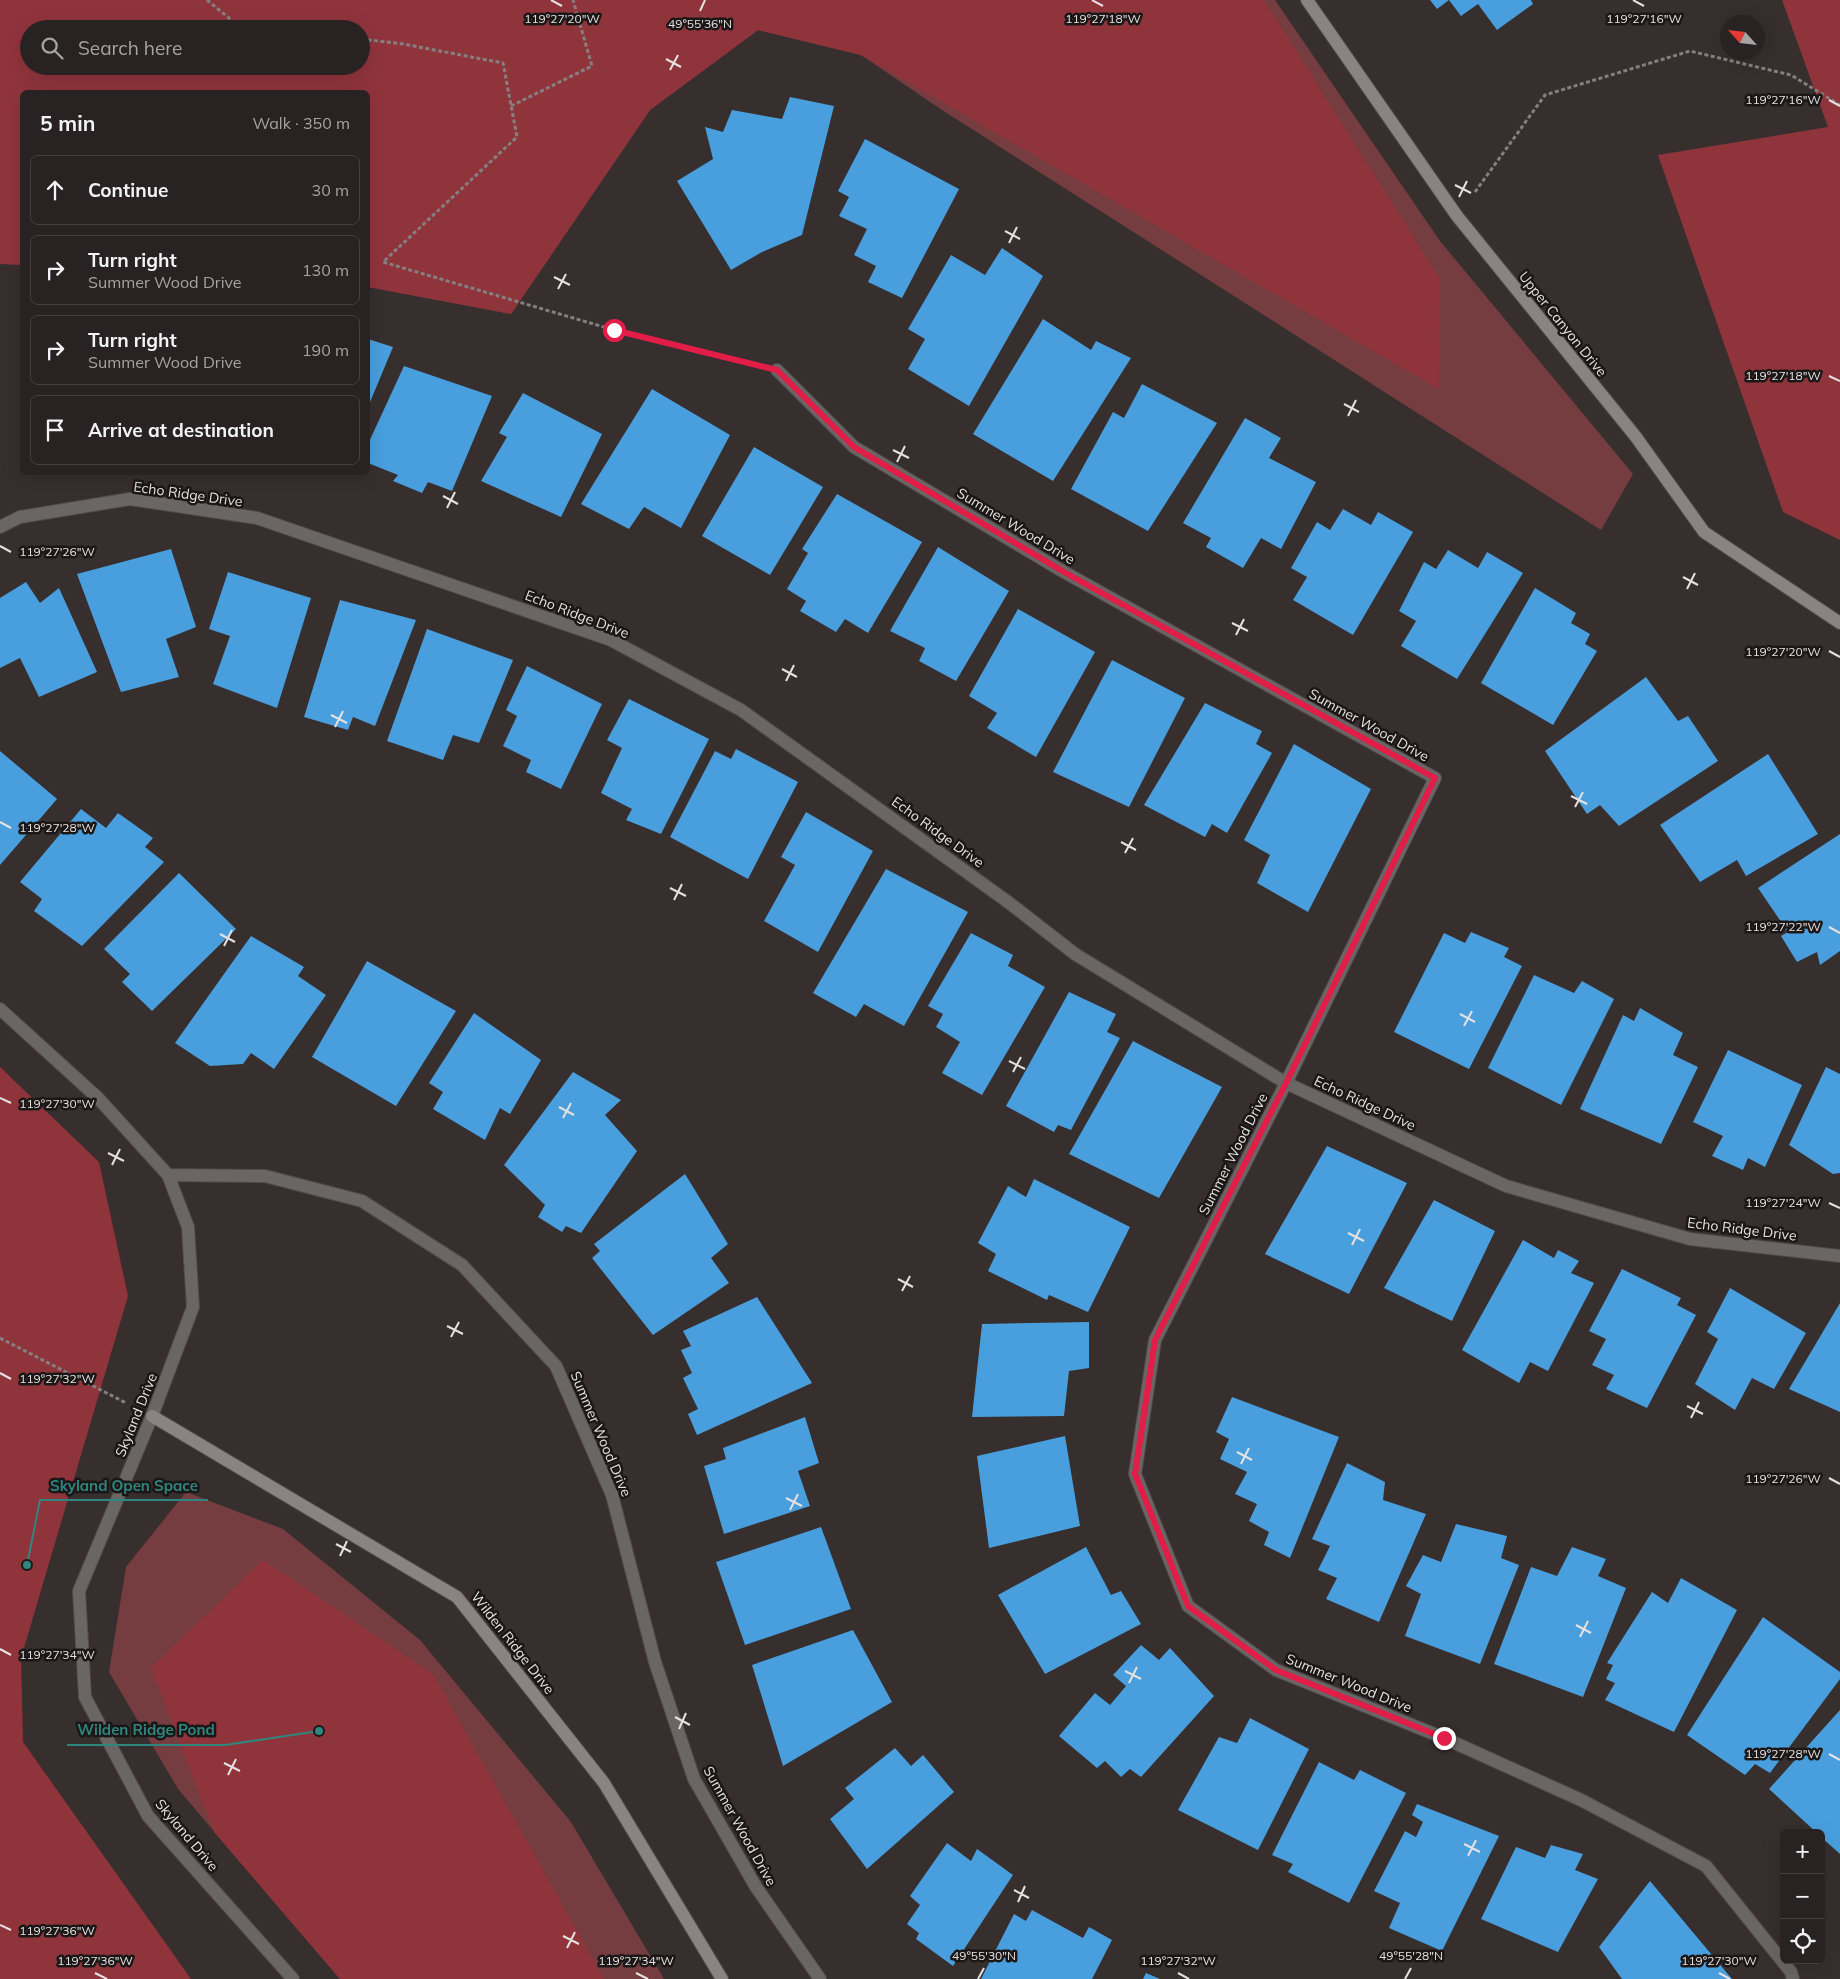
<!DOCTYPE html>
<meta charset="utf-8">
<style>
:root{--surface:#292222;--page:#312a2a;--text:#f1f3f6;--muted:#a5a4a5;--line:#453f40}
body{margin:0;font-family:Mulish,sans-serif;background:var(--page);color:var(--text)}
.controls{position:absolute;right:15px;bottom:15px;display:grid;overflow:hidden;border-radius:8px;box-shadow:0 5px 20px #0002}
.controls button{width:45px;height:45px;display:grid;place-items:center;padding:0;border:0;border-bottom:1px solid var(--line);background:var(--surface);color:var(--text);font:25px sans-serif}
.compass{position:absolute;left:1720px;top:15px;width:45px;height:45px;border-radius:50%;background:var(--surface);box-shadow:0 5px 20px #0002;rotate:297deg}
.stop{position:absolute;width:15px;height:15px;margin:-11px;border:4px solid #e11d48;border-radius:50%;background:#fff}
.stop.end{background:#e11d48;border-color:#fff;box-shadow:0 1px 5px #0008}
.list{margin:0;padding:0;list-style:none}
h2{display:flex;justify-content:space-between;align-items:center;height:65px;margin:0;padding:0 20px;font-size:21px}
h2 small{font-size:16px;font-weight:400;color:var(--muted)}
.list li{display:grid;grid-template-columns:32px 1fr auto;gap:15px;align-items:center;box-sizing:border-box;height:70px;margin:0 10px 10px;padding:0 10px;border:1px solid var(--line);border-radius:8px}
.list b{display:block;font-size:19px;white-space:nowrap}
.list p{margin:0;font-size:16px;white-space:nowrap;color:var(--muted)}
.list em{font-size:16px;font-style:normal;color:var(--muted)}
.icon{flex:none;width:28px;height:28px;fill:none;stroke:currentColor;stroke-width:2;stroke-linecap:round;stroke-linejoin:round}
.map{position:relative;flex:none;width:1840px;height:1979px;overflow:hidden}
.search{position:absolute;background:var(--surface);box-shadow:0 5px 20px #0002;left:20px;top:20px;width:350px;height:55px;display:flex;align-items:center;gap:12px;box-sizing:border-box;padding:0 18px;border-radius:28px;color:var(--muted);font-size:19px}
.panel{position:absolute;background:var(--surface);box-shadow:0 5px 20px #0002;left:20px;top:90px;width:350px;height:385px;border-radius:8px}
.map>svg:first-child{display:block}
</style>
<div class="map">
<svg width="1840" height="1979" viewBox="0 0 1840 1979">
<rect width="100%" height="100%" fill="#372e2e"/>
<path fill="#753d3f" d="M472 0H1275L1440 241 1633 474 1601 530 942 110 861 55 758 30 650 110 511 314 368 287Z
M186 1492 283 1529 420 1640 571 1822 664 1979H340L178 1789 109 1672 126 1567Z"/>
<path fill="#90343c" fill-rule="evenodd" d="M0 0H1264L1440 279 1439 389 861 55 758 30 650 110 511 314 368 287V92H22V265L0 264ZM29 29H361V66H29Z
M1782 0H1840V540L1783 512 1658 155 1828 127Z
M0 1067 99 1162 128 1296 21 1658 23 1742 191 1979H0Z
M263 1560 433 1674 604 1979H340L214 1832 151 1668Z"/>
<path fill="#499fde" d="M1430 0H1449L1437 9Z
M1449 0H1531L1533 4 1497 30 1478 4 1461 16Z
M790 97 834 106 802 235 762 252 731 270 677 181 713 159 705 127 723 132 732 110 782 119Z
M865 139 959 189 902 298 868 282 876 266 854 255 867 229 839 216 849 197 838 191Z
M1002 248 1043 276 969 406 908 369 925 339 908 329 951 255 985 275Z
M1043 319 1091 350 1096 341 1131 358 1053 481 973 434Z
M368 339 393 347 368 407Z
M404 366 492 396 452 491 428 482 422 493 393 481 398 475 368 463V444Z
M1142 384 1217 423 1148 531 1071 489 1113 412 1124 418Z
M652 389 730 435 681 528 644 507 629 529 581 504Z
M523 393 602 434 561 517 481 481 507 437 499 433Z
M1245 418 1281 438 1269 458 1316 482 1281 549 1261 538 1243 568 1206 547 1211 538 1183 523Z
M754 447 823 487 770 575 702 536Z
M837 494 922 542 868 633 845 619 836 632 800 611 806 601 787 589 808 553 802 549Z
M1343 509 1371 525 1378 512 1413 532 1353 635 1293 600 1307 577 1291 568 1317 522 1330 530Z
M938 547 1009 591 956 681 919 661 925 648 890 631Z
M171 549 196 627 166 639 179 677 121 692 77 574Z
M1448 550 1478 568 1487 552 1523 573 1457 679 1401 646 1416 621 1399 611 1424 562 1436 569Z
M228 572 311 598 277 708 213 684 230 636 209 629Z
M26 582 40 603 59 588 97 672 39 697 20 658 0 668V598Z
M1535 588 1576 613 1571 623 1590 634 1585 644 1597 651 1553 725 1481 683Z
M340 600 416 620 375 726 353 717 348 730 304 717Z
M1018 609 1095 652 1036 757 987 728 997 713 969 696Z
M427 629 513 660 479 743 453 735 443 760 387 741Z
M1112 660 1185 698 1129 807 1053 772Z
M527 666 602 704 561 789 526 772 531 760 503 746 517 716 506 710Z
M1646 677 1678 721 1688 716 1718 761 1619 826 1600 805 1587 814 1545 751Z
M629 699 709 739 661 834 626 820 632 809 601 793 622 748 607 740Z
M1205 703 1262 731 1256 744 1272 753 1227 833 1212 824 1205 837 1144 805Z
M1294 744 1371 789 1308 912 1257 883 1270 855 1244 840Z
M736 749 798 782 748 879 670 837 715 751 731 759Z
M0 751 57 799 0 865Z
M1768 754 1818 834 1746 876 1737 860 1700 882 1660 825Z
M81 809 106 828 118 813 153 838 145 847 164 862 82 946 34 911 42 899 20 882Z
M806 812 873 851 818 952 764 921 795 865 781 857Z
M1840 834V951L1820 965 1817 952 1797 962 1781 936 1788 932 1758 888Z
M886 869 968 912 904 1026 864 1004 856 1017 813 993Z
M179 873 236 929 152 1011 122 982 130 974 104 949Z
M1471 932 1509 948 1504 957 1522 966 1469 1069 1394 1032 1444 933 1465 943Z
M971 933 1013 955 1008 966 1045 987 982 1095 942 1073 960 1042 936 1027 943 1014 928 1006Z
M251 936 304 967 298 976 326 995 274 1069 251 1053 243 1064 210 1066 175 1043Z
M367 961 456 1011 396 1106 312 1057Z
M1534 975 1574 993 1582 981 1614 999 1561 1105 1488 1068Z
M1069 992 1116 1014 1107 1032 1120 1038 1071 1130 1058 1125 1054 1132 1006 1106Z
M1640 1008 1683 1033 1673 1055 1698 1067 1661 1144 1580 1109 1623 1015 1634 1021Z
M474 1013 541 1060 510 1114 500 1108 485 1140 433 1109 443 1092 429 1083Z
M1133 1041 1222 1087 1159 1198 1069 1154Z
M1728 1050 1802 1085 1765 1167 1748 1158 1743 1170 1712 1156 1723 1136 1693 1122Z
M1826 1067 1840 1074V1173L1833 1174 1789 1145Z
M573 1072 621 1100 605 1115 637 1151 581 1233 566 1226 562 1232 538 1217 545 1205 504 1165Z
M1327 1146 1407 1183 1349 1294 1265 1254Z
M685 1174 728 1244 711 1258 729 1283 653 1335 592 1258 600 1251 594 1244Z
M1034 1179 1130 1227 1088 1312 1049 1295 1047 1300 988 1271 996 1254 978 1243 1008 1186 1026 1197Z
M1434 1200 1495 1231 1452 1321 1384 1288Z
M1523 1240 1554 1258 1558 1250 1579 1261 1571 1273 1594 1283 1548 1371 1530 1362 1519 1383 1462 1350Z
M1622 1269 1681 1298 1677 1305 1696 1315 1647 1408 1606 1389 1614 1375 1592 1365 1606 1339 1589 1331Z
M1730 1288 1806 1333 1774 1389 1752 1378 1735 1410 1695 1384 1718 1339 1707 1332Z
M757 1297 812 1383 697 1435 688 1414 698 1409 683 1378 692 1373 681 1350 691 1346 683 1331Z
M1840 1303V1412L1789 1389Z
M1089 1322V1368L1069 1371 1064 1416 972 1417 982 1324Z
M1232 1397 1339 1437 1290 1558 1264 1545 1269 1532 1249 1521 1257 1504 1235 1494 1247 1472 1220 1459 1229 1439 1216 1432Z
M805 1417 819 1463 798 1471 810 1506 724 1534 704 1466 726 1459 723 1448Z
M1065 1436 1080 1526 989 1548 977 1456Z
M1347 1463 1385 1482 1383 1500 1426 1514 1379 1622 1326 1599 1337 1578 1318 1570 1330 1546 1312 1539Z
M1456 1524 1507 1536 1501 1558 1519 1565 1480 1664 1405 1636 1421 1594 1406 1586 1423 1555 1441 1562Z
M821 1527 851 1609 745 1645 716 1562Z
M1086 1547 1111 1595 1121 1591 1141 1624 1045 1674 998 1595Z
M1572 1547 1606 1559 1598 1576 1626 1588 1583 1697 1494 1664 1531 1567 1557 1576Z
M1681 1578 1737 1610 1674 1732 1605 1700 1615 1683 1606 1679 1613 1665 1607 1663 1652 1592 1668 1603Z
M1763 1617 1840 1672V1679L1770 1773 1755 1764 1745 1775 1687 1735Z
M853 1630 892 1702 783 1766 752 1665Z
M1141 1645 1159 1660 1170 1648 1214 1696 1141 1777 1130 1769 1121 1777 1105 1761 1097 1768 1059 1736 1095 1693 1110 1705 1126 1686 1113 1675Z
M1840 1710V1854L1821 1837V1833H1817L1769 1789Z
M1250 1718 1309 1749 1258 1850 1178 1810 1219 1737 1237 1743Z
M895 1748 911 1766 923 1755 954 1792 867 1869 830 1819 854 1799 845 1788Z
M1319 1762 1354 1780 1360 1770 1406 1793 1349 1903 1288 1872 1293 1864 1272 1855Z
M1417 1804 1499 1836 1442 1951 1389 1928 1400 1903 1374 1891 1405 1831 1416 1837 1423 1822 1412 1815Z
M947 1843 971 1861 977 1849 1013 1875 953 1966 916 1939 919 1933 907 1924 920 1905 910 1896Z
M1551 1845 1583 1854 1575 1870 1598 1879 1558 1952 1481 1919 1516 1847 1545 1858Z
M1650 1881 1732 1979H1622L1599 1947Z
M1032 1910 1083 1938 1089 1927 1112 1940 1092 1979H981L1014 1914 1026 1921Z
M1146 1973 1160 1979H1143Z"/>
<g fill="none" stroke-linecap="round" stroke-linejoin="round">
<defs>
<path id="street" d="M777 370 854 447 1064 572 1435 778 1286 1083 1155 1340 1135 1474 1188 1606 1276 1670 1444 1738 1581 1800 1706 1866 1791 1972 1793 1979
M0 527 20 517 130 499 257 518 611 640 741 710 1008 902 1075 954 1286 1083 1506 1186 1690 1239 1840 1256
M0 1009 98 1098 168 1175 188 1227 193 1307 152 1416 79 1591 85 1697 148 1816 293 1979
M168 1175 265 1176 362 1201 462 1265 556 1366 612 1495 655 1662 694 1779 756 1887 820 1979"/>
<path id="secondary" d="M1307 0 1457 216 1636 437 1704 532 1840 623
M152 1416 457 1597 604 1783 722 1979"/>
</defs>
<use href="#street" stroke="#534b4b" stroke-width="14"/>
<use href="#secondary" stroke="#534b4b" stroke-width="14"/>
<path stroke="#867f7f" stroke-width="3" stroke-dasharray="4 2.5" stroke-linecap="butt" d="M207 0 240 27 257 29
M361 39 403 44 503 63 517 137 383 262 614 330 752 364
M511 106 592 66 573 0
M1475 192 1545 95 1690 51 1791 75 1840 105
M0 1338 126 1403"/>
<use href="#street" stroke="#6a6666" stroke-width="12"/>
<use href="#secondary" stroke="#8a8383" stroke-width="12"/>
</g>
<g fill="none" stroke-linecap="round" stroke-linejoin="round">
<path stroke="#e11d48" stroke-width="6" d="M614 330 777 370 854 447 1064 572 1435 778 1286 1083 1155 1340 1135 1474 1188 1606 1276 1670 1444 1738"/>
</g>
<path fill="none" stroke="#e6e1e1" stroke-width="2" d="M551 0 562 6M1092 0 1103 6M1633 0 1644 6M700 11 705 0M666 59 681 67M670 70 678 55M1829 100 1840 106M1455 185 1471 193M1459 197 1467 181M1005 231 1020 239M1009 243 1017 227M554 277 570 285M558 289 566 274M1829 376 1840 381M1344 404 1359 412M1348 416 1356 400M893 450 909 458M897 462 905 446M443 496 458 504M447 508 455 492M0 546 11 552M1683 577 1698 585M1687 589 1695 573M1232 623 1248 631M1236 635 1244 619M1829 651 1840 657M782 669 797 677M786 681 794 665M331 715 347 723M335 727 343 711M1571 796 1587 804M1575 807 1583 792M0 822 11 828M1121 842 1136 850M1125 853 1133 838M670 888 686 896M674 900 682 884M1829 927 1840 933M220 934 235 942M224 946 232 930M1460 1014 1475 1022M1464 1026 1472 1011M1009 1061 1025 1069M1013 1072 1021 1057M0 1098 11 1103M559 1107 574 1115M563 1118 571 1103M108 1153 124 1161M112 1165 120 1149M1829 1203 1840 1208M1348 1233 1364 1241M1352 1245 1360 1229M898 1279 913 1287M902 1291 910 1276M447 1326 463 1334M451 1337 459 1322M0 1373 11 1379M1687 1406 1703 1414M1691 1418 1699 1402M1237 1452 1252 1460M1241 1464 1249 1448M1829 1478 1840 1484M786 1498 802 1506M790 1510 798 1494M336 1544 351 1552M340 1556 347 1541M1576 1625 1591 1633M1580 1637 1588 1621M0 1649 11 1655M1125 1671 1141 1679M1129 1683 1137 1667M675 1717 690 1725M679 1729 686 1713M1829 1754 1840 1760M224 1763 240 1771M228 1775 236 1759M1464 1844 1480 1852M1468 1856 1476 1840M1014 1890 1029 1898M1018 1902 1025 1886M0 1925 11 1930M563 1936 579 1944M567 1948 575 1932M95 1973 107 1979M636 1973 648 1979M1178 1973 1189 1979M1719 1973 1730 1979M978 1979 984 1968M1405 1979 1411 1968"/>
<g text-anchor="middle" dominant-baseline="central" stroke-width="5" stroke-linejoin="round" paint-order="stroke">
<g font-size="14" fill="#e6e1e1" stroke="#1b1717">
<text transform="translate(1563 324) rotate(51)">Upper Canyon Drive</text>
<text transform="translate(188 494) rotate(8)">Echo Ridge Drive</text>
<text transform="translate(1016 526) rotate(31)">Summer Wood Drive</text>
<text transform="translate(577 614) rotate(21)">Echo Ridge Drive</text>
<text transform="translate(1369 725) rotate(29)">Summer Wood Drive</text>
<text transform="translate(938 832) rotate(36)">Echo Ridge Drive</text>
<text transform="translate(1365 1103) rotate(25)">Echo Ridge Drive</text>
<text transform="translate(1233 1154) rotate(-63)">Summer Wood Drive</text>
<text transform="translate(1742 1229) rotate(7)">Echo Ridge Drive</text>
<text transform="translate(136 1415) rotate(-68)">Skyland Drive</text>
<text transform="translate(601 1434) rotate(67)">Summer Wood Drive</text>
<text transform="translate(513 1643) rotate(52)">Wilden Ridge Drive</text>
<text transform="translate(1349 1683) rotate(22)">Summer Wood Drive</text>
<text transform="translate(740 1826) rotate(61)">Summer Wood Drive</text>
<text transform="translate(187 1835) rotate(50)">Skyland Drive</text>
</g>
</g>
<g font-size="12" text-anchor="middle" fill="#e6e1e1" stroke="#1b1717" stroke-width="5" stroke-linejoin="round" paint-order="stroke">
<text x="562" y="23">119°27'20"W</text>
<text x="1103" y="23">119°27'18"W</text>
<text x="1644" y="23">119°27'16"W</text>
<text x="700" y="28">49°55'36"N</text>
<text x="1783" y="104">119°27'16"W</text>
<text x="1783" y="380">119°27'18"W</text>
<text x="57" y="556">119°27'26"W</text>
<text x="1783" y="656">119°27'20"W</text>
<text x="57" y="832">119°27'28"W</text>
<text x="1783" y="931">119°27'22"W</text>
<text x="57" y="1108">119°27'30"W</text>
<text x="1783" y="1207">119°27'24"W</text>
<text x="57" y="1383">119°27'32"W</text>
<text x="1783" y="1483">119°27'26"W</text>
<text x="57" y="1659">119°27'34"W</text>
<text x="1783" y="1758">119°27'28"W</text>
<text x="57" y="1935">119°27'36"W</text>
<text x="984" y="1960">49°55'30"N</text>
<text x="1411" y="1960">49°55'28"N</text>
<text x="95" y="1965">119°27'36"W</text>
<text x="636" y="1965">119°27'34"W</text>
<text x="1178" y="1965">119°27'32"W</text>
<text x="1719" y="1965">119°27'30"W</text>
</g>
<path fill="none" stroke="#2f867f" stroke-width="2" d="M27 1565L40 1500H208M319 1731L225 1745H67"/>
<g fill="#2f867f" stroke="#1b1717" stroke-width="2">
<circle cx="27" cy="1565" r="5"/>
<circle cx="319" cy="1731" r="5"/>
</g>
<g font-size="15" text-anchor="middle" font-weight="bold" fill="#2f867f" stroke="#1b1717" stroke-width="5" stroke-linejoin="round" paint-order="stroke">
<text x="124" y="1491">Skyland Open Space</text>
<text x="146" y="1735">Wilden Ridge Pond</text>
</g>
</svg>
<div class="controls">
<button>+</button>
<button>−</button>
<button><svg class="icon" aria-label="locate" viewBox="0 0 24 24"><circle cx="12" cy="12" r="6"/><path d="M12 2v4M12 18v4M2 12h4M18 12h4"/></svg></button>
</div>
<svg class="compass" viewBox="-18 -18 36 36"><path d="M0-13l5 13h-10z" fill="#e53935"/><path d="M0 13l5-13h-10z" fill="#a5a4a5"/></svg>
<div class="stop" style="left:614px;top:330px"></div>
<div class="stop end" style="left:1444px;top:1738px"></div>
<div class="search"><svg class="icon" aria-label="search" viewBox="0 0 24 24"><circle cx="10" cy="10" r="6"/><path d="M15 15l6 6"/></svg>Search here</div>
<section class="panel">
<h2>5 min<small>Walk · 350 m</small></h2>
<ul class="list">
<li><svg class="icon" aria-label="ahead" viewBox="0 0 24 24"><path d="M12 20V5M6 11l6-6 6 6"/></svg><div><b>Continue</b></div><em>30 m</em></li>
<li><svg class="icon" aria-label="right" viewBox="0 0 24 24"><path d="M7 20v-9h11M14 6l5 5-5 5"/></svg><div><b>Turn right</b><p>Summer Wood Drive</p></div><em>130 m</em></li>
<li><svg class="icon" aria-label="right" viewBox="0 0 24 24"><path d="M7 20v-9h11M14 6l5 5-5 5"/></svg><div><b>Turn right</b><p>Summer Wood Drive</p></div><em>190 m</em></li>
<li><svg class="icon" aria-label="arrive" viewBox="0 0 24 24"><path d="M6 21V4h12l-3 4 3 4H6"/></svg><div><b>Arrive at destination</b></div></li>
</ul>
</section>
</div>
